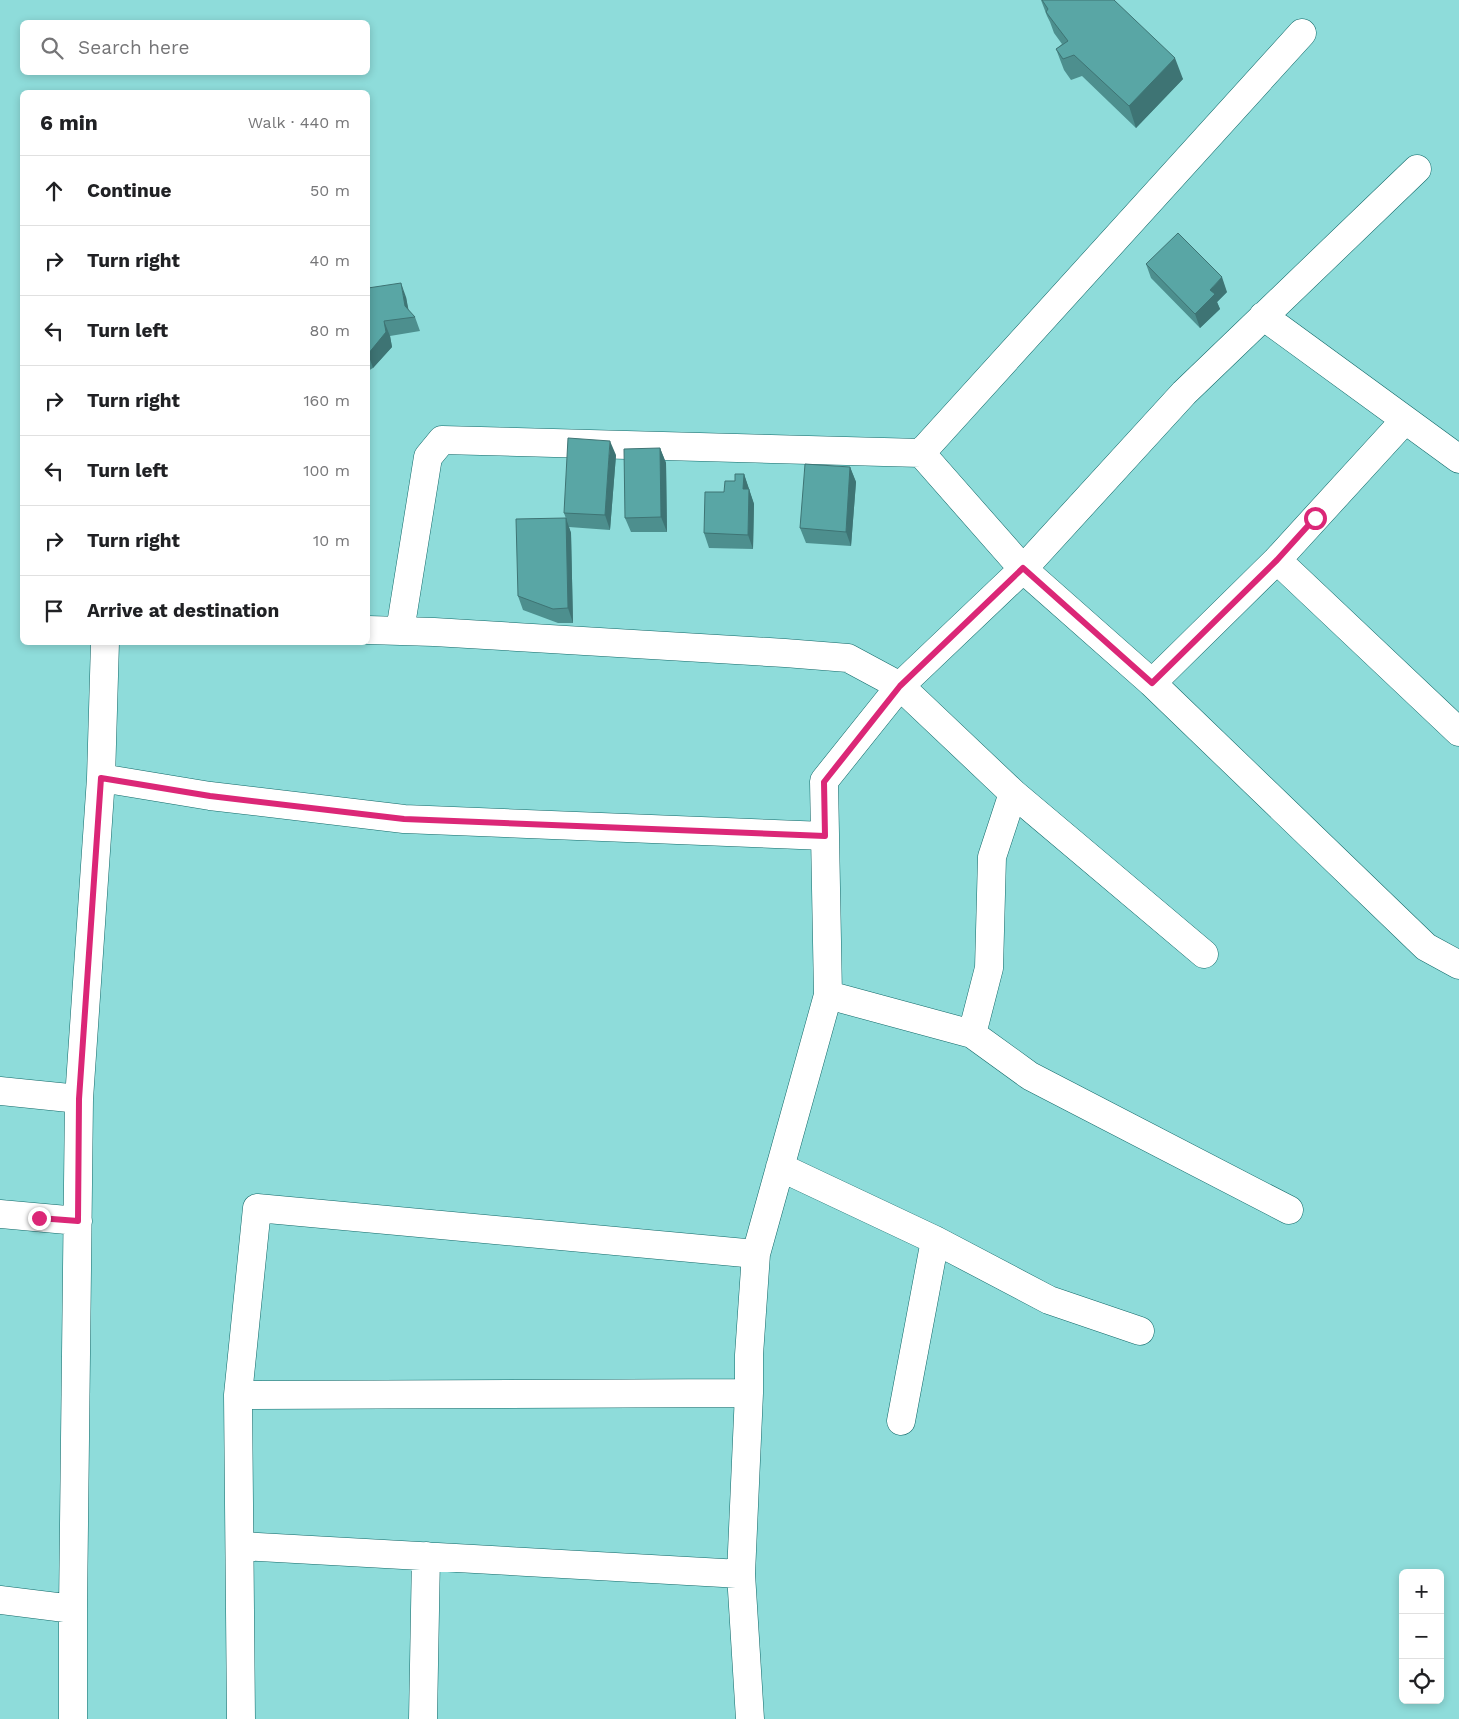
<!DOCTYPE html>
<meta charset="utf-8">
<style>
:root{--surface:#fff;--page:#f2f2f2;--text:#202124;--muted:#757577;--line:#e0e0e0}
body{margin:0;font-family:"Work Sans",sans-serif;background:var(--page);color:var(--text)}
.controls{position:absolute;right:15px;bottom:15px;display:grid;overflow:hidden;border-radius:8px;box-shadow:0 2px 8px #0003}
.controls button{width:45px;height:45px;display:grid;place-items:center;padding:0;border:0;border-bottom:1px solid var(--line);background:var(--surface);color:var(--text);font:25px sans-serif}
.stop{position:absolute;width:15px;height:15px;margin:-11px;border:4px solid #db2777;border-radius:50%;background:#fff}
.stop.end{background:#db2777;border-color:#fff;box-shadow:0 1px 5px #0008}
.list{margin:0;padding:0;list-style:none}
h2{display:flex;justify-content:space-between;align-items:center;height:65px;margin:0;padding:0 20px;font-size:21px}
h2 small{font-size:16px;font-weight:400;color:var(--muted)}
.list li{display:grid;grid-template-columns:32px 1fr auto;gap:15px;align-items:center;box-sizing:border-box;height:70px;padding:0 20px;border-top:1px solid var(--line)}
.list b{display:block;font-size:19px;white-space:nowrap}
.list em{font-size:16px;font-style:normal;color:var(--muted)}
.icon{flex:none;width:28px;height:28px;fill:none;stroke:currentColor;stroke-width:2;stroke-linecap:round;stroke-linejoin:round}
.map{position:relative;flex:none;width:1459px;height:1719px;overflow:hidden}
.search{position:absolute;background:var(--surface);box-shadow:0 2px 8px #0003;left:20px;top:20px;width:350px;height:55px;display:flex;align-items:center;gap:12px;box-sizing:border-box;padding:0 18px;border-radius:8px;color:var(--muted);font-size:19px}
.panel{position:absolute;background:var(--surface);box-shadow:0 2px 8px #0003;left:20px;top:90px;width:350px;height:555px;border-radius:8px}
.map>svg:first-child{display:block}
</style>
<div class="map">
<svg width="1459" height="1719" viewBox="0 0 1459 1719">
<rect width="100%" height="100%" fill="#8edcda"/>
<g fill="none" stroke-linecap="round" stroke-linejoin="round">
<defs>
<path id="street" d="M1417 169 1184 393 1023 569 1152 683 1426 947 1459 965
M1263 316 1459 459
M1277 560 1459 732
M368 630 434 632 785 653 848 658 900 686 1013 793 1204 954
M400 631 428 457 442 440 921 453
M1152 683 1277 560 1405 420
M101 778 210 796 404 819 825 836
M828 995 972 1034 1030 1076 1289 1210
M972 1034 989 968 992 857 1013 793
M0 1091 79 1099
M780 1167 935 1240 1049 1300 1140 1331
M0 1214 78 1221
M238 1395 749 1393
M901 1421 935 1240
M240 1546 741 1574
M0 1600 73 1609V1719
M73 1609 79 1099 101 778 105 642
M241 1719 238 1395 257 1208 756 1254
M423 1719 426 1556
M750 1719 741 1574 749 1393V1355L756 1254 828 995 824 781 900 686 1023 569 921 453 1302 33"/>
</defs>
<use href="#street" stroke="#106868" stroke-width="29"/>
<use href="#street" stroke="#fff" stroke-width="28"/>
</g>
<path fill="#4d8f8e" d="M1041 0H1114L1183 79 1136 128 1082 76 1071 80 1064 70 1056 49 1062 44 1054 33 1050 22 1047 16Z
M1146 264 1227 292 1217 302 1220 309 1200 328 1151 278Z
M368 288 406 297 408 310 415 317 420 331 390 336 392 347 373 368 368 371Z
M660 448 666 463 667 532H631L625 518Z
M616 455 610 530 569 527 564 513Z
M850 467 856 482 851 546 806 543 800 528Z
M744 474 754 504 753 549 709 548 704 533 724 492Z
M566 518 571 533 573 623H558L523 610 518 596Z"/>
<path fill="#3e7474" d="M1175 58 1183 79 1136 128 1129 106Z
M1222 277 1227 292 1217 302 1220 309 1200 328 1195 314 1210 290Z
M401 283 406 297 410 317 405 306Z
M384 321 390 336 392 347 373 368 368 354Z
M610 441 616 455 610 530 605 515Z
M660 448 666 463 667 532 661 517Z
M850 467 856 482 851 546 846 532Z
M744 474 749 489V504L743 489Z
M749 489 754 504 753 549 748 535Z
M566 518 571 533 573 623 568 608Z"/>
<path fill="#59a6a5" stroke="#3e7474" d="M1042 0H1114L1175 58 1129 106 1074 55 1063 59 1056 49 1068 41 1046 12 1048 9Z
M1178 233 1222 277 1210 290 1215 294 1195 314 1146 264Z
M401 283 405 306 415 317 384 321 386 332 368 354V288Z
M568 438 610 441 605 515 564 513Z
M660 448 661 517 625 518 624 449Z
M805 464 850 467 846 532 800 528Z
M735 474H744L743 489H749L748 535 704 533 705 492H724L725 481H735Z
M566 518 568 608 553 609 518 596 516 519Z"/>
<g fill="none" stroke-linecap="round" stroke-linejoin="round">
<path stroke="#db2777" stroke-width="6" d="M39 1218 78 1221 79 1099 101 778 210 796 404 819 825 836 824 782 900 686 1023 568 1152 683 1277 560 1315 518"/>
</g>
</svg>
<div class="controls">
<button>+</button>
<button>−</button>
<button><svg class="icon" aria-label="locate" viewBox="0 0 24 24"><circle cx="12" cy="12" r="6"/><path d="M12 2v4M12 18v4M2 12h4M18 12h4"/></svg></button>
</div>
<div class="stop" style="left:1315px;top:518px"></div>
<div class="stop end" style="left:39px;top:1218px"></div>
<div class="search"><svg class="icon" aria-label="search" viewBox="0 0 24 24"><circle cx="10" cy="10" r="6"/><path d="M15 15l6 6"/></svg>Search here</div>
<section class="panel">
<h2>6 min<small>Walk · 440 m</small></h2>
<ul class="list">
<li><svg class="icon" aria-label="ahead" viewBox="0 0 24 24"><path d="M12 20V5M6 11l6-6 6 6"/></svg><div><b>Continue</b></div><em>50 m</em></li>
<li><svg class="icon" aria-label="right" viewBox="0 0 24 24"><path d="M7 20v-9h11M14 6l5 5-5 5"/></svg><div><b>Turn right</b></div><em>40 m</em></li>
<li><svg class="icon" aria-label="left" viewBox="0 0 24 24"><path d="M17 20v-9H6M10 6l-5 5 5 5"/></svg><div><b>Turn left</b></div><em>80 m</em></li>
<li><svg class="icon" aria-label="right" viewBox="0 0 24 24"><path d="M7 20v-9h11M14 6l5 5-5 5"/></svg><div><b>Turn right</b></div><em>160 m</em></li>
<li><svg class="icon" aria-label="left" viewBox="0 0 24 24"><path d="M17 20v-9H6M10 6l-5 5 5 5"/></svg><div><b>Turn left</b></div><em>100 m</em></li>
<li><svg class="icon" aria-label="right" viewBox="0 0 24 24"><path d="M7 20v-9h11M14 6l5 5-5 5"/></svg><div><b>Turn right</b></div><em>10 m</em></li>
<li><svg class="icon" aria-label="arrive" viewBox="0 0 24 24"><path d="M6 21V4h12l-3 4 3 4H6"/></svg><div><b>Arrive at destination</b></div></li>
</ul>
</section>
</div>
